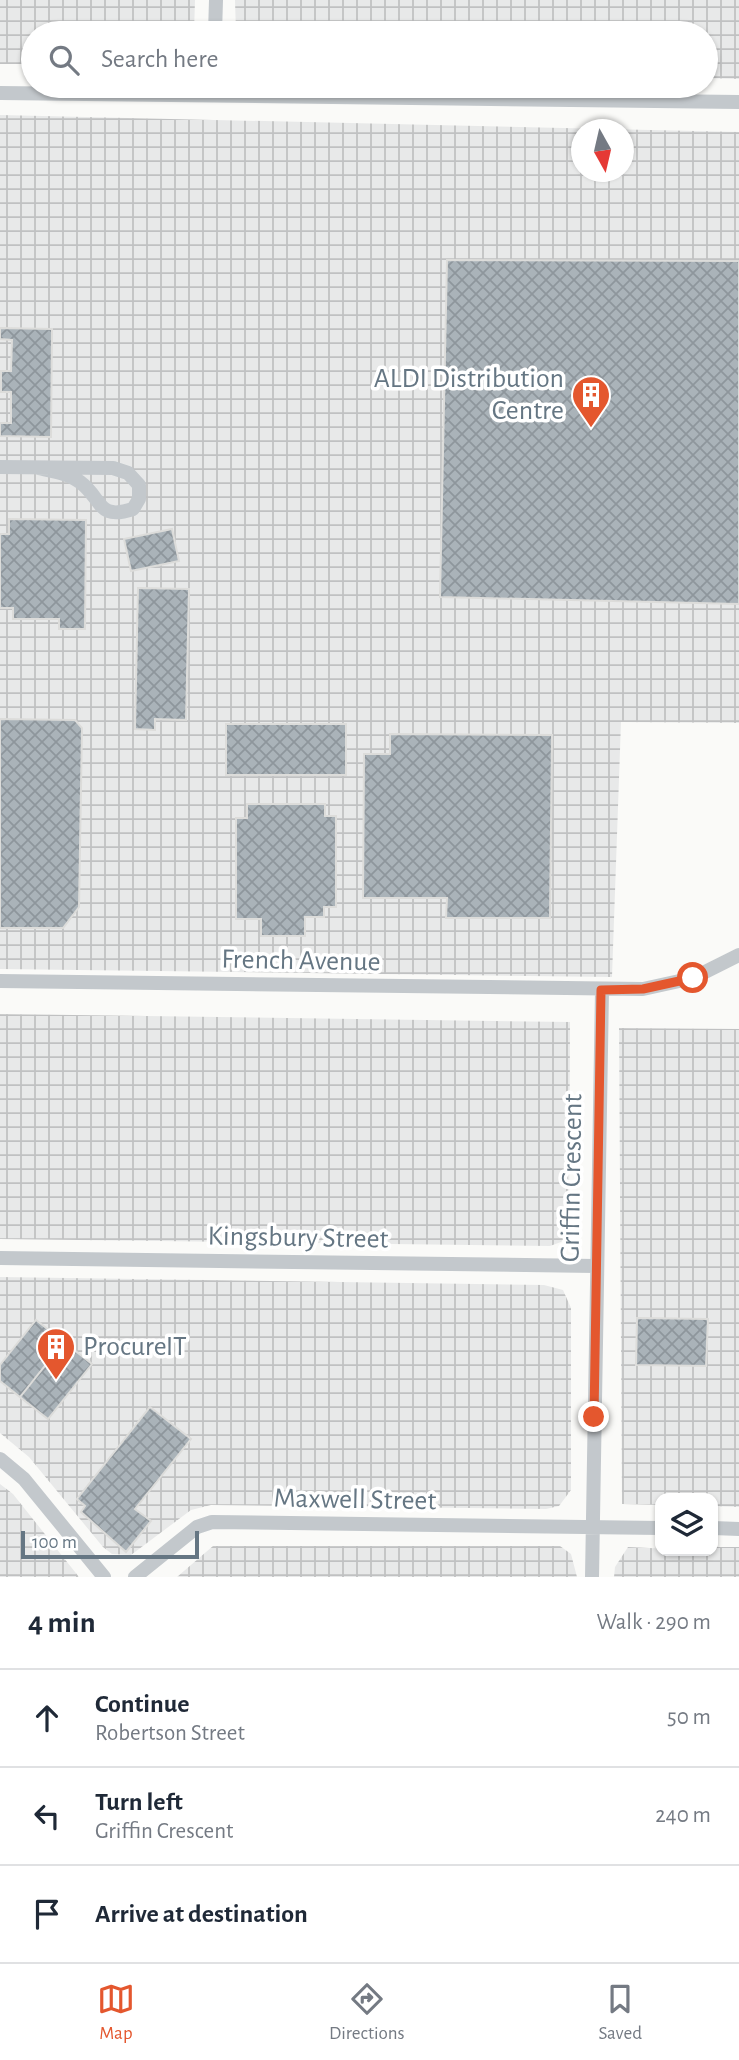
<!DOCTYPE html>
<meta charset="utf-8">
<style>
:root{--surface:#fff;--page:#f2f2f3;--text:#1f2937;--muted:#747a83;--line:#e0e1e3;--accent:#e4572e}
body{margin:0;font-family:"Alegreya Sans",sans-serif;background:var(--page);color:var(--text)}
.controls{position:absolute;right:21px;bottom:21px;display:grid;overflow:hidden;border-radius:14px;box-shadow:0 2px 5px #0004}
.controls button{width:63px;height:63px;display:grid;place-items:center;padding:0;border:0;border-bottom:2px solid var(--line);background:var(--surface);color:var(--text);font:35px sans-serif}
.compass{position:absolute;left:571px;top:119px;width:63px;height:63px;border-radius:50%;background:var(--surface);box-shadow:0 2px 5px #0004;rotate:172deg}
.scale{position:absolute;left:21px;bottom:18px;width:178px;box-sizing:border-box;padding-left:7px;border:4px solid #657683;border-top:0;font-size:19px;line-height:24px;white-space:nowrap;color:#657683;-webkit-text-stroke:5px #fff;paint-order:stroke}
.stop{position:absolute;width:21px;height:21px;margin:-16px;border:5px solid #e4572e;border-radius:50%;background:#fff}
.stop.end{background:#e4572e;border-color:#fff;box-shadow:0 2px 7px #0008}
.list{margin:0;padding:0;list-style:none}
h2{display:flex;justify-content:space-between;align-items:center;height:91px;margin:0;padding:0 28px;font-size:30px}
h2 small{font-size:23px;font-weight:400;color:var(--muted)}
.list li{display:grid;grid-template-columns:46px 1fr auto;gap:21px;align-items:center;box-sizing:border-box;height:98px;padding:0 28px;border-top:2px solid var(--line)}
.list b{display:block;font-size:26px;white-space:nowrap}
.list p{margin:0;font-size:23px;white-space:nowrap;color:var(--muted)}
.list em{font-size:23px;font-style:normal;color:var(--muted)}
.icon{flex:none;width:38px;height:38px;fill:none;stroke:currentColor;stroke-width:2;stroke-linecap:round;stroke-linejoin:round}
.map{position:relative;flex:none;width:739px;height:1577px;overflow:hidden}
.search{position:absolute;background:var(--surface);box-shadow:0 2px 5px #0004;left:21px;right:21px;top:21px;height:77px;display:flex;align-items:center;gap:18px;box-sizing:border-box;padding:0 24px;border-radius:38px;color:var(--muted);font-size:26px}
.sheet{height:385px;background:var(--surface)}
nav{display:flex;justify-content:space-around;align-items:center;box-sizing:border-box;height:98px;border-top:2px solid var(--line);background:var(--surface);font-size:19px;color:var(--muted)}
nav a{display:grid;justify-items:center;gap:4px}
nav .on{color:var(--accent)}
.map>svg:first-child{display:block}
</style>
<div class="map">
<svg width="739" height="1577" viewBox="0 0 739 1577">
<defs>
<pattern id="industrial-grid" width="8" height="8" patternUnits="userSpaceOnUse" patternTransform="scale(1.75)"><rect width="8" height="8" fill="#e8e9e9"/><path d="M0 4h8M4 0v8" fill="none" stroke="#c0c1c2"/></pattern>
<pattern id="building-cross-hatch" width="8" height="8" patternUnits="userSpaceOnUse" patternTransform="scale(1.75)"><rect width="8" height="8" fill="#aab3b9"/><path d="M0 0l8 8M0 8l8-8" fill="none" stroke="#8e969c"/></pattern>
</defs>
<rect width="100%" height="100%" fill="#fafaf8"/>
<path fill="url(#industrial-grid)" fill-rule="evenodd" d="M0 0H195L194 33H33V64H0Z
M235 0H739V79L706 78V33H236Z
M0 115 739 132V723L621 722 612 977 0 969ZM582 130H624V172H582Z
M0 1014 570 1022 569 1234 561 1242 550 1246 0 1239Z
M619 1028 739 1029V1507L713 1506V1498H660V1505L622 1504Z
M0 1277 544 1285 563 1290 571 1308V1490L559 1506 546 1509 211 1505 191 1510 131 1555 112 1554 103 1547 29 1457 0 1433Z
M0 1484 13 1494 79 1577H0Z
M213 1546H560L571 1554 577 1577H177Z
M628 1547 713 1551V1547H739V1577H614L615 1567Z"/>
<path fill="url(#building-cross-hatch)" stroke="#dcdcda" stroke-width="2" d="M447 260 739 261V604L440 597Z
M0 328 52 329 51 437 0 436V423H11V392H1V371H11L12 340 0 339Z
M9 519 86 520 85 629H59V619H13V608H0V534H9Z
M172 529 179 561 131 571 124 539Z
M138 588 189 589 186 720 155 719V730L135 729Z
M0 719 75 720 82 728 79 907 63 928H0Z
M226 724H346V775H226Z
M390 734 552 735 550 918H446L447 898H363L364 754H390Z
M247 804H325V816H336V907H324V917H305V936H261V919H236V818H247Z
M637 1318 708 1319 706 1366 636 1365Z
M36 1320 64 1342 20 1397 0 1381V1365Z
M64 1342 92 1364 48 1419 20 1397Z
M150 1407 191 1439 135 1509 151 1521 126 1552 81 1512 85 1506 77 1499Z"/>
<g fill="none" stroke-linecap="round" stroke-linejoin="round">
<path stroke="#c3c8cc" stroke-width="14" d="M215 33 216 0
M0 93 739 102
M0 467 113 468 128 473 139 485V499L133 509C97 521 103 499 80 482 68 473 52 471 38 468
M0 981 643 989 693 978 739 955
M0 1258 595 1266
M0 1459 24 1479 104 1577
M713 1528 739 1529
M135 1577 197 1527 212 1522 660 1528
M592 1577 602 991"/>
</g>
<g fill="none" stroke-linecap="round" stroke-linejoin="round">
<path stroke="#e4572e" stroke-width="9" d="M594 1417 601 990 643 989 693 978"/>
</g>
<defs>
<symbol id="building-pin" viewBox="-11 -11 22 30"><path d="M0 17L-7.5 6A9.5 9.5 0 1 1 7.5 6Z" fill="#e4572e" stroke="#fff"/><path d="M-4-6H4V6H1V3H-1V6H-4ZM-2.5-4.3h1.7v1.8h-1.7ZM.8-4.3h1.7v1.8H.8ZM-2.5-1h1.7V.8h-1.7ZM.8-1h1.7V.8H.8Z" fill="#fff"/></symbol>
</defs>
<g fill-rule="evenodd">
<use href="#building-pin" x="569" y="373" width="44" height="60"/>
<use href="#building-pin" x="34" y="1325" width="44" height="60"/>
</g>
<g text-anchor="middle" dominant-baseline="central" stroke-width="7" stroke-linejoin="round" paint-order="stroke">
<g font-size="28" fill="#657683" stroke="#fff" text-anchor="end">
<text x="564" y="379">ALDI Distribution<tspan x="564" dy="32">Centre</tspan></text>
<text x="83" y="1347" text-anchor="start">ProcureIT</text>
</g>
<g font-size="28" fill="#657683" stroke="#fff">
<text transform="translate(301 961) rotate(1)">French Avenue</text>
<text transform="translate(572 1178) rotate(-89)">Griffin Crescent</text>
<text transform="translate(298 1238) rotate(1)">Kingsbury Street</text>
<text transform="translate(355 1500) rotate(1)">Maxwell Street</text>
</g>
</g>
</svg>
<div class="controls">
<button><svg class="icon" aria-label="layers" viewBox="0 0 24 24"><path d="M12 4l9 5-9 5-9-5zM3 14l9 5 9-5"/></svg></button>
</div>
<svg class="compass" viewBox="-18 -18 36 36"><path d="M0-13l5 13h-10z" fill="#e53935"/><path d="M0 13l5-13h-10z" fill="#747a83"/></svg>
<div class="scale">100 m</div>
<div class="stop" style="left:693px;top:978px"></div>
<div class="stop end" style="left:594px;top:1417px"></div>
<div class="search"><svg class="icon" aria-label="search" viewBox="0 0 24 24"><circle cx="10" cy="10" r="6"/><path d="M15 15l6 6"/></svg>Search here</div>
</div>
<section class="sheet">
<h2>4 min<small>Walk · 290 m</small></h2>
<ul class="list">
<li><svg class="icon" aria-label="ahead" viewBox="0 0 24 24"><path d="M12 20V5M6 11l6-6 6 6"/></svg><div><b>Continue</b><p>Robertson Street</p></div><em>50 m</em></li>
<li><svg class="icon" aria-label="left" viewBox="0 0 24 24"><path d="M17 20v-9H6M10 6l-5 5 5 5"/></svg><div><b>Turn left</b><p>Griffin Crescent</p></div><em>240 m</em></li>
<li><svg class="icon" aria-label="arrive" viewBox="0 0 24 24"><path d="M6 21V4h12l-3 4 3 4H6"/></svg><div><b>Arrive at destination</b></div></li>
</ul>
</section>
<nav>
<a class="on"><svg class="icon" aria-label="map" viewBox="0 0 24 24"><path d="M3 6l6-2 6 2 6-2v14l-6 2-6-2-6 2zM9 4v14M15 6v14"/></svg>Map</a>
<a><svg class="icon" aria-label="directions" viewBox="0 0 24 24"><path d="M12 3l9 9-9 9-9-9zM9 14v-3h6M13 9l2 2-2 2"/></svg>Directions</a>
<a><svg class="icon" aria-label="saved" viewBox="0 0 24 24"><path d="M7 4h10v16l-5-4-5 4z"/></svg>Saved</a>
</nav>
